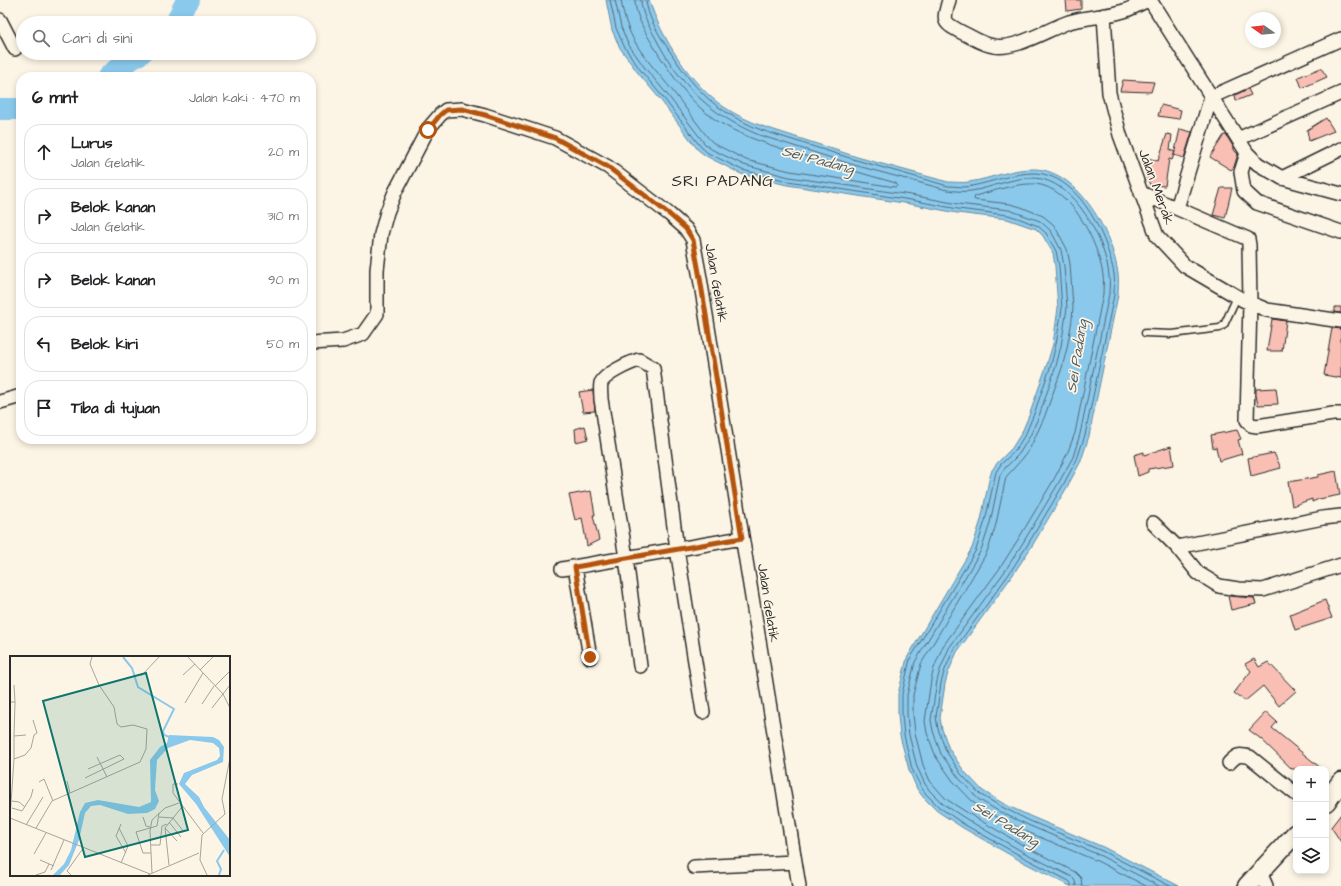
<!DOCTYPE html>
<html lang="id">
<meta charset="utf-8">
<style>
:root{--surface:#fff;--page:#f2f2f2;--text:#202124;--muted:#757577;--line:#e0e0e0}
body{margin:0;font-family:"Architects Daughter",sans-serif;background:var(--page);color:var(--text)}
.controls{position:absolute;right:12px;bottom:12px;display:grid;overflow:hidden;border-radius:8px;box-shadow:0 2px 6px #0003}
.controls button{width:36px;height:36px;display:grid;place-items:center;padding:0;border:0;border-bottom:1px solid var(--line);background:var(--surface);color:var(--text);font:20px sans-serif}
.compass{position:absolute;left:1245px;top:12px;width:36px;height:36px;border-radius:50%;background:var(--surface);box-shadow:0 2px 6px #0003;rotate:285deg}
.stop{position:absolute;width:12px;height:12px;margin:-9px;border:3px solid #b45309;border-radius:50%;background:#fff}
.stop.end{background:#b45309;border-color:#fff;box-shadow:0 1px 4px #0008}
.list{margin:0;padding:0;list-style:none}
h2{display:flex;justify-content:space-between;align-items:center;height:52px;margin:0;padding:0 16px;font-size:17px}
h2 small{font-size:13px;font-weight:400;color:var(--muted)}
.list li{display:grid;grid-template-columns:26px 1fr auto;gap:12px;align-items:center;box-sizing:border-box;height:56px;margin:0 8px 8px;padding:0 8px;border:1px solid var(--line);border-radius:16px}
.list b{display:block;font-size:15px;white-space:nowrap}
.list p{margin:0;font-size:13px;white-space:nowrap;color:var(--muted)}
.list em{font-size:13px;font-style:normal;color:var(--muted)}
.icon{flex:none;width:22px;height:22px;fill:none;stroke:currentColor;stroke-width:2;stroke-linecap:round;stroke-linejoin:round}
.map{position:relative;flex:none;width:1341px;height:886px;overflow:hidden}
.search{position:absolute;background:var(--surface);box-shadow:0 2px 6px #0003;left:16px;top:16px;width:300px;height:44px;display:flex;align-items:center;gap:10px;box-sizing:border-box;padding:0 14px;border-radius:22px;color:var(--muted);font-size:15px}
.panel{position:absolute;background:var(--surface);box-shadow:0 2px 6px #0003;left:16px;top:72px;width:300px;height:372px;border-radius:16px}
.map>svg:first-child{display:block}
</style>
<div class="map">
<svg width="1341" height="886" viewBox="0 0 1341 886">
<rect width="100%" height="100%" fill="#fcf5e5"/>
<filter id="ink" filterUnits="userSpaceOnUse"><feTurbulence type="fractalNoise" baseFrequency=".025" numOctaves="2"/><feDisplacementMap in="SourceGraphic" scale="8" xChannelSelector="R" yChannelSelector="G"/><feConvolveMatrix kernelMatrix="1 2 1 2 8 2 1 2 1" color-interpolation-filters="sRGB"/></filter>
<g filter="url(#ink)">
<path fill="#8bc9ec" stroke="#658a9f" d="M606 0H649C661 37 691 85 724 107 736 115 749 121 762 126L857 157 948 182C955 182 962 183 969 182 991 179 1012 168 1035 169 1080 171 1113 235 1118 274 1119 281 1118 288 1118 295L1089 436 1081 461 1066 489 1032 546 1012 576 957 652 948 673 945 684 940 718 942 729 949 749 964 771 983 791 1004 804 1032 817 1103 847 1179 886H1070L1019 860 963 828 937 811 923 797 917 789 909 770 900 736 898 715V694L907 658 972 548 981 520 989 480 992 470 998 462 1012 448 1022 432 1030 413 1047 364 1053 344 1058 308 1055 266 1053 253 1043 236 1036 229 1007 219 957 213 910 204 787 185 741 174 706 156 698 150 659 98 638 73 620 48 612 30Z"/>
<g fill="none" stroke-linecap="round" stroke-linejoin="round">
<path stroke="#516a78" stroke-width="1" d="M610 0 616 28 624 46 641 71 662 96 701 147 708 153 742 170 788 181 911 200 958 209 1008 215 1018 218 1038 226 1046 233 1056 251 1059 266 1062 309 1056 344 1051 365 1034 414 1026 433 1015 451 1001 464 996 472 985 521 976 550 910 659 902 694V715L904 735 912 769 921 787 926 794 939 807 965 825 1021 856 1069 881 1071 883V886
M615 0 621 27 628 44 645 68 666 93 705 144 711 149 744 165 789 177 911 195 958 204 1009 210 1040 221 1051 231 1061 250 1064 266 1067 308 1061 346 1056 366 1039 416 1030 436 1019 454 1005 468 1000 475 990 523 984 542 980 552 915 662 907 695V714L909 735 917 767 925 784 930 791 943 804 968 820 1023 852 1072 877 1075 881 1076 886
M621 0C627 42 647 59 672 90 684 106 697 123 709 139L715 144 746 160 790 171 895 187 897 186 896 183C863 174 831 164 799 154 767 144 732 134 705 112 686 96 673 76 659 55 650 40 635 18 635 0
M641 0C641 13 649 26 655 37 680 85 709 114 759 135L854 165 947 190C955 191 963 192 971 191 992 188 1012 177 1034 178 1074 179 1106 241 1109 276 1110 282 1109 288 1109 294L1080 434 1073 457 1058 484 1024 541 1005 571 949 648 940 670 937 681 931 720 933 731 941 754 958 777 978 799 1000 812 1028 825 1099 855 1159 886
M646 0C647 16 658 33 667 47 694 89 713 110 761 130L856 160 948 186C956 186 964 188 972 186 993 182 1013 173 1034 173 1079 174 1107 236 1114 274 1115 280 1114 288 1114 295L1085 435 1077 459 1062 487 1028 544 1009 574 953 651 944 672 941 683 936 717 938 729 946 751 961 774 981 795 1002 807 1030 821 1102 851 1170 886
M1082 886 1081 878 1075 872 1026 847 971 815 946 799 930 781 923 765 915 733 913 714V695L921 664 986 554 990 544 996 524 1006 477 1023 458 1030 448 1044 418 1062 368 1067 348 1072 320 1073 307 1070 264 1067 249 1054 225 1043 216 1021 207 1010 204 975 200 974 199 975 196C994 191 1016 183 1035 184 1072 187 1098 243 1103 275 1104 281 1103 288 1103 294L1075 433 1067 454 1053 481 1019 538 1000 568 943 646 934 668 931 680 925 721 927 733 936 757 953 781 974 803 997 817 1025 831 1097 861 1146 886"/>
<path stroke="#8bc9ec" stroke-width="22" d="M176 23 184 6 189 0
M108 77 123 64 141 53
M0 109H21"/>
</g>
<path fill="#fabfb4" stroke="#2b2b2b" d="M1066 0H1081V9L1067 11Z
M1321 68 1327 77 1302 88 1298 77Z
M1123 80 1154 82 1151 92 1120 91Z
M1248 89 1251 95 1236 101 1235 95Z
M1161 105 1181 110 1179 119 1158 116Z
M1326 118 1334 131 1309 141 1307 130Z
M1180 129 1192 132 1184 158 1174 155Z
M1167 134 1172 135 1170 150 1175 152 1172 160 1169 159 1165 186 1150 185 1146 175 1148 158 1158 161Z
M1224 135H1226L1234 148V150L1238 154 1234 167 1231 170 1210 157Z
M1221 188H1232L1225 218 1213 215Z
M1335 307H1341V313L1335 312Z
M1272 319 1286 321 1282 351H1267Z
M1332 328 1341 329V378L1324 375Z
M1276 388 1278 404 1258 405 1256 395V389Z
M593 390 595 411 583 412 579 392Z
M585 426 588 439 576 442 575 429Z
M1237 430 1241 439 1238 440 1242 454 1219 461 1216 447 1213 448 1211 435Z
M1171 446 1174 465 1148 469V472L1138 476 1134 455 1144 452V455Z
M1274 453 1281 468 1251 476 1248 458Z
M1336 471 1340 495 1319 499 1312 502V499L1292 506 1288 482 1318 477V475Z
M591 491 595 515H593L599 540 587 546 582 518 575 520 569 495Z
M1228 596 1254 598 1256 604 1231 610Z
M1325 600 1332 618 1295 630 1290 614Z
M1254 659 1259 667 1268 662 1296 691 1279 706 1263 686 1245 701 1234 693 1251 671 1245 664Z
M1266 712 1277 722 1272 728 1322 769H1292L1261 739 1249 730Z
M1341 814V842L1331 827Z"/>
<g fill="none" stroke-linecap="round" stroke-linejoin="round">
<defs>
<path id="service" d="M1145 333 1172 334 1220 328 1224 325 1237 297"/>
<path id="minor" d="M949 0C943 22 942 22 963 33 972 37 983 45 994 46 1016 50 1048 29 1069 22 1086 17 1103 17 1120 12 1130 10 1139 4 1148 0
M1150 0 1247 153 1258 164 1282 178 1341 194
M1104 15 1109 93 1120 135 1157 236 1185 266 1243 300 1267 310 1341 321
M0 20 15 49
M1238 139 1341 93
M1247 153 1241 172 1244 191 1257 203 1341 232
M1282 178 1341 149
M1141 193 1248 239 1249 245 1250 303 1247 420 1251 425 1257 426 1333 414H1341
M1177 208 1211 97 1341 39
M311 343 343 341 363 334 377 314V270L381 234 387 212 395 192 428 129 440 115 446 110 462 109 485 115 555 138 608 167 669 214 686 229 693 240 700 278 799 886
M0 402 21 396
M1153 523 1177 547 1198 573 1219 586 1238 589 1263 590 1341 565
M1177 547 1323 518 1341 516
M575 567 590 657
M562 569 742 538
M640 666 626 558 601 399C601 394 600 388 601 383 605 374 629 363 639 360L653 368 677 549 703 712
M1229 763C1237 755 1238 754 1250 757L1296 794
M694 867 795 862
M1260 872 1266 886"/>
<path id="secondary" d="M1326 802 1341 782
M1247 886 1296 833"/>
</defs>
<use href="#service" stroke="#2b2b2b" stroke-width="9"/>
<use href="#minor" stroke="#2b2b2b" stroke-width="16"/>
<use href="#secondary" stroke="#2b2b2b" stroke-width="21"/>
<use href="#service" stroke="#fcf5e5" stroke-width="6"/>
<use href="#minor" stroke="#fcf5e5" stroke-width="13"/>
<use href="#secondary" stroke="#fcf5e5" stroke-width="18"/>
</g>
</g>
<g fill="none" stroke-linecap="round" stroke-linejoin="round" filter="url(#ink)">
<path stroke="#b45309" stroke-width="5" d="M428 130 440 115 446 110 462 109 485 115 555 138 608 167 669 214 686 229 693 240 700 278 742 538 575 567 590 657"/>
</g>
<g text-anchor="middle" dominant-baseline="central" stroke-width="3.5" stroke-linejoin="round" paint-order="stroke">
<g font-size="14" fill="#2b2b2b" stroke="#fcf5e5">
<text transform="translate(1156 187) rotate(70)">Jalan Merak</text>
<text transform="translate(716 283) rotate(80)">Jalan Gelatik</text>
<text transform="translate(768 603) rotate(81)">Jalan Gelatik</text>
</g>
<g font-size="15" font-style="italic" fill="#485a65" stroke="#fcf5e5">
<text transform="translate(818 160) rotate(15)">Sei Padang</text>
<text transform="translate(1077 356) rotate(-81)">Sei Padang</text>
<text transform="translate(1006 824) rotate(31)">Sei Padang</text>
</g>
<g font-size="16" letter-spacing="1" fill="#2b2b2b" stroke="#fcf5e5">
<text x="723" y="181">SRI PADANG</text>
</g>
</g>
<g transform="translate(10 656)">
<rect width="220" height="220" fill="#fcf5e5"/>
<path d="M159 79 203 81 209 84 214 91 213 106 182 119 175 128 189 141 194 151 220 184V201L186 148 169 128 174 117 207 104 210 100 209 92 203 87 180 84 158 92 147 104 145 134 149 145 145 153 137 157 118 158 90 149 81 150 75 157 69 184 59 209 50 219H43L54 208 61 194 70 156 75 147 88 144 129 151 141 146 140 104 150 91 157 87Z" fill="#8bc9ec"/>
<path fill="none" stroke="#8bc9ec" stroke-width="2" d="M113 1 122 12 128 31 164 53 153 75 154 79 162 82M209 219 211 213 207 205 214 194"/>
<path fill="none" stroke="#a8a49b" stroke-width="1" d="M178 1 213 38 220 52M190 14 203 1M173 19 185 8M131 20 149 1M4 29 5 46M205 30 220 15M0 46H5L4 80M175 47 193 17M192 48 204 30M202 52 220 29M87 101 97 121M4 103V80L16 79M75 122 114 103 110 99 78 113M57 125 60 137M29 126 34 123 43 145M168 128H163V137L193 177M2 145 9 146 15 151M2 152 12 155 21 141 23 133M133 161 136 170 140 171M149 161 163 162 174 176M0 162 4 103 15 99 21 92 24 79 27 77 23 64M0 162 140 218M159 166 171 181M111 168 106 180 116 197M16 169 33 141M26 172 42 145 130 106 136 93 137 73 123 69 111 71 107 68 104 51 89 29 80 8 82 1M109 172 118 190 111 207M155 172 167 185M141 189H150L152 170 157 168M141 197H133L126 176 147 170 149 157M24 198 36 177M30 204 44 210M159 209 155 172 172 151M41 214 54 184M142 217 140 175 142 164 155 152 169 147M26 219 35 216 39 208M61 219 57 215 74 191M138 219 189 197M197 219 190 204 192 179 215 158 212 143 220 102"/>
<path fill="#0f766e" fill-opacity="0.15" stroke="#0f766e" stroke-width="2" d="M136 17 178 174 75 201 33 45Z"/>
<rect width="220" height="220" fill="none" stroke="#2b2b2b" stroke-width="2"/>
</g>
</svg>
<div class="controls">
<button>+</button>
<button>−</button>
<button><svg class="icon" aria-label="layers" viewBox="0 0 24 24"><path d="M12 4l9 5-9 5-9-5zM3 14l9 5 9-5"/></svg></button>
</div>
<svg class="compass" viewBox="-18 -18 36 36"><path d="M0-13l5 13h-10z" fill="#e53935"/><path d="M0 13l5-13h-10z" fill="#757577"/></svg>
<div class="stop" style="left:428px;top:130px"></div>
<div class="stop end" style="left:590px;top:657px"></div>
<div class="search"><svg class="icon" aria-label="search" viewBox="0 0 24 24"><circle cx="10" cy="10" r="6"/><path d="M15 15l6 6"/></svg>Cari di sini</div>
<section class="panel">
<h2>6 mnt<small>Jalan kaki · 470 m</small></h2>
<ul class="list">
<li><svg class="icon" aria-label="ahead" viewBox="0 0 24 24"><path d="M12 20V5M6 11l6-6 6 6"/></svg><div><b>Lurus</b><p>Jalan Gelatik</p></div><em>20 m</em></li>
<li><svg class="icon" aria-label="right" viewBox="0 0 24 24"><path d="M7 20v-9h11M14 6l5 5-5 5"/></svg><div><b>Belok kanan</b><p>Jalan Gelatik</p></div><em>310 m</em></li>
<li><svg class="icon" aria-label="right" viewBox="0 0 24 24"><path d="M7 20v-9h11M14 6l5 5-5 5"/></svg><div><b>Belok kanan</b></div><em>90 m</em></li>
<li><svg class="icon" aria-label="left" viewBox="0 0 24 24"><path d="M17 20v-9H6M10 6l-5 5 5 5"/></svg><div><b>Belok kiri</b></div><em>50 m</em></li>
<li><svg class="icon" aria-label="arrive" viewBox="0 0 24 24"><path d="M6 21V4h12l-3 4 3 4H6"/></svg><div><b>Tiba di tujuan</b></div></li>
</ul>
</section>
</div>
